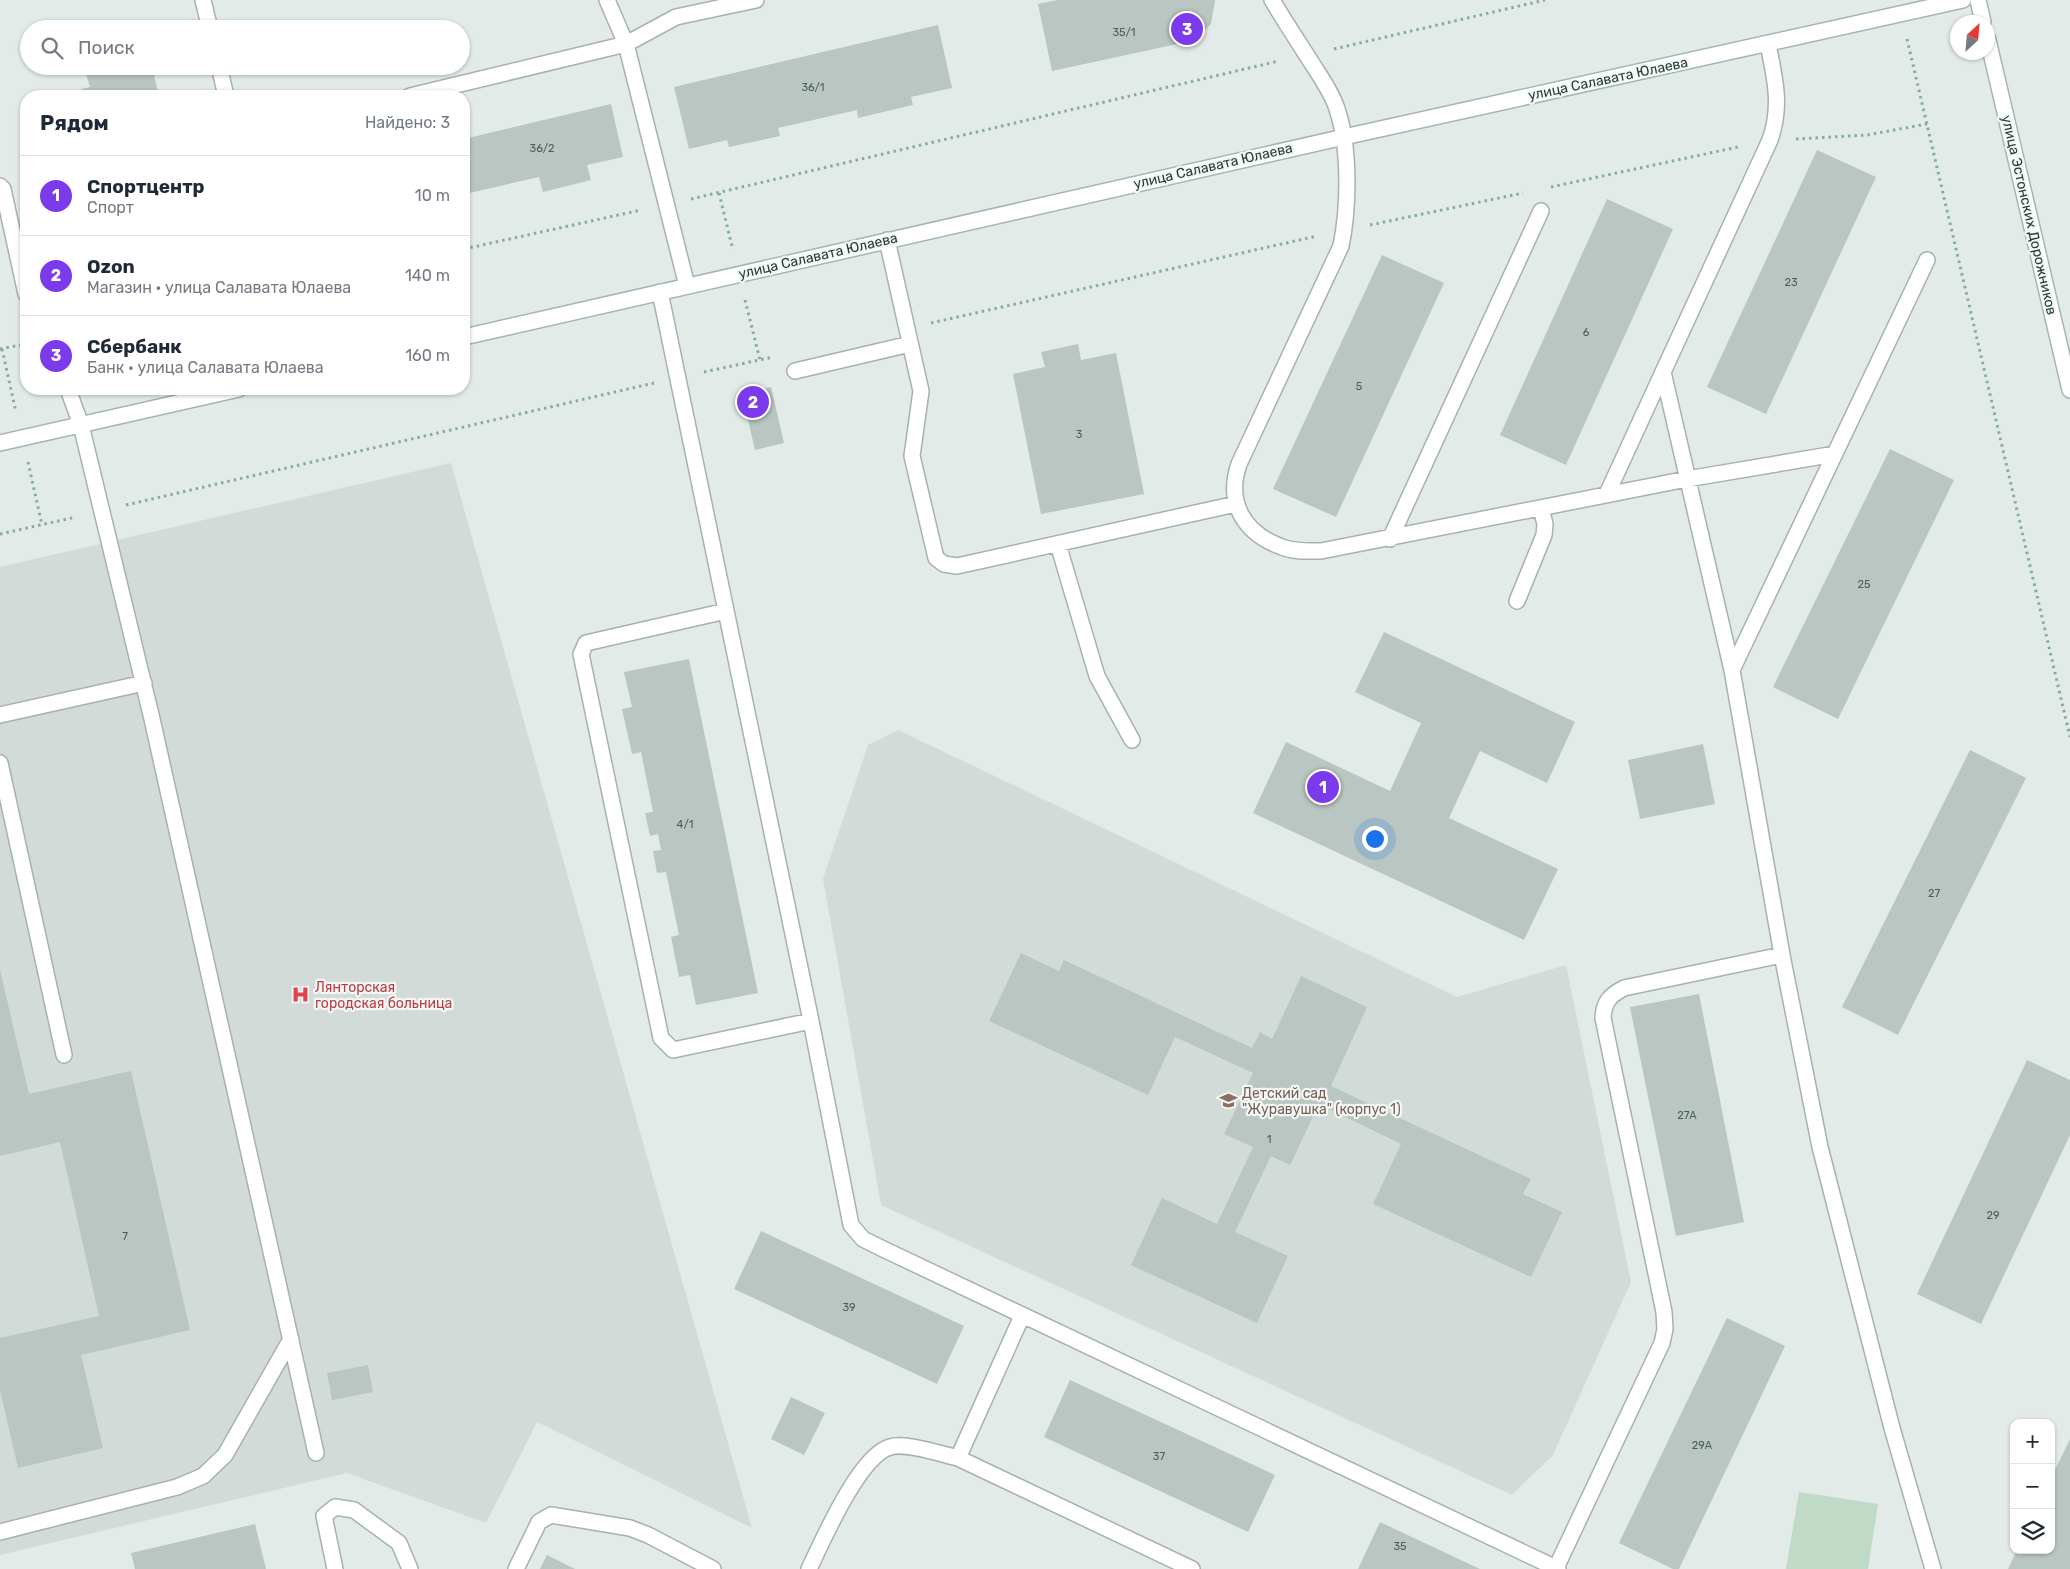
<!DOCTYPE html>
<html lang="ru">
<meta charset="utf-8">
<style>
:root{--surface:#fff;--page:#f2f2f3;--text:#1f2937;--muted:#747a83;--line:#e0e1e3;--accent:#7c3aed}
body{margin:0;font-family:Rubik,sans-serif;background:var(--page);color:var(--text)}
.controls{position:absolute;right:15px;bottom:15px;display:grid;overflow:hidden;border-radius:10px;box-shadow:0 1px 4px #0004}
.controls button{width:45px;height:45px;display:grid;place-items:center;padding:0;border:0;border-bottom:1px solid var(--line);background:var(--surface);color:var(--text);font:25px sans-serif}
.compass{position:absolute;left:1950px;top:15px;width:45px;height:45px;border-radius:50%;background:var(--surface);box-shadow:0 1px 4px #0004;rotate:26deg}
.you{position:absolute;left:1374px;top:838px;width:18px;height:18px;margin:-12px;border:4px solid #fff;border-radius:50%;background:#1a73e8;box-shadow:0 0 0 8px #1a73e833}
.badge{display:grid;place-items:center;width:32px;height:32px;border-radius:50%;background:var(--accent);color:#fff;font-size:16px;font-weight:700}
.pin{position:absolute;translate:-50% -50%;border:2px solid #fff;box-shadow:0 1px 5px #0006}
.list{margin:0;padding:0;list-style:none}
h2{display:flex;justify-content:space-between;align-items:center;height:65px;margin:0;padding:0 20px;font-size:21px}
h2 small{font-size:16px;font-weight:400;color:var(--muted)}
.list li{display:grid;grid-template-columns:32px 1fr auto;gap:15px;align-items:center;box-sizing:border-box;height:80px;padding:0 20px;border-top:1px solid var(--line)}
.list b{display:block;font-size:19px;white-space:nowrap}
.list p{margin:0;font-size:16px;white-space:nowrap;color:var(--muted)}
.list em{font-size:16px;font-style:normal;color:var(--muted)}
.icon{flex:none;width:28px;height:28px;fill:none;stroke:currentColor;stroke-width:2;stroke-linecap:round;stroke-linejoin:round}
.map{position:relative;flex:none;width:2070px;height:1569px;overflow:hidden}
.search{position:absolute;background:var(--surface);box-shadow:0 1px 4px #0004;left:20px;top:20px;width:450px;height:55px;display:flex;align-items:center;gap:12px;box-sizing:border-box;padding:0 18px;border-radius:28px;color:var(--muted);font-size:19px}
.panel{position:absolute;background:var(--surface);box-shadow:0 1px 4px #0004;left:20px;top:90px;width:450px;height:305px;border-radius:20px}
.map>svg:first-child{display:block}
</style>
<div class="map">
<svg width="2070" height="1569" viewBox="0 0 2070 1569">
<rect width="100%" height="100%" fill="#e3ebe8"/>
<path fill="#d2dbd7" d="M451 463 752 1528 537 1422 486 1523 347 1473 0 1555V567Z
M898 730 1457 997 1566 965 1631 1282 1553 1455 1512 1495 881 1205 823 879 868 745Z"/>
<path fill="#bfdac7" d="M1799 1492 1878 1504 1868 1569H1786Z"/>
<path fill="#b9c6c1" d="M1057 0H1215V1L1211 24 1196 40 1052 71 1038 4Z
M938 25 952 88 911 97 913 105 858 118 857 110 778 128 780 136 729 147 727 140 689 149 674 87Z
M93 66H152L159 96H83L82 89 90 87 85 71 94 69Z
M611 104 623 157 587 165 591 180 543 192 539 177 465 194 469 209 464 210V139Z
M1817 150 1876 177 1766 414 1707 387Z
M1607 199 1673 229 1566 465 1500 435Z
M1382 255 1444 283 1336 517 1273 489Z
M1078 344 1081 360 1116 353 1144 494 1041 514 1013 374 1045 367 1041 352Z
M771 387 784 443 755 450 742 394Z
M1890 449 1954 480 1838 719 1773 687Z
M1384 632 1575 722 1547 783 1480 751 1449 818 1558 869 1524 940 1253 813 1286 742 1390 791 1421 723 1355 692Z
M689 659 758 993 696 1005 690 975 679 977 671 937 679 935 666 872 657 873 653 851 661 850 658 834 650 836 645 813 653 812 641 752 632 754 622 709 632 707 624 672Z
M1703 744 1715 804 1640 819 1628 760Z
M1970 750 2026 778 1898 1035 1842 1007Z
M1021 953 1059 971 1064 960 1252 1048 1260 1032 1272 1039 1301 976 1367 1007 1331 1086 1531 1179 1523 1194 1562 1212 1531 1277 1373 1204 1401 1144 1319 1104 1290 1165 1271 1156 1235 1232 1288 1256 1257 1323 1131 1265 1162 1198 1217 1224 1253 1147 1224 1134 1253 1073 1175 1037 1148 1095 989 1021Z
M0 970 29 1094 131 1071 190 1330 81 1355 103 1448 18 1468 0 1390V1338L99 1316 60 1142 0 1156Z
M1699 994 1744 1222 1676 1236 1630 1007Z
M2027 1060 2070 1080V1135L1981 1324 1917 1294Z
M761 1231 964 1326 937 1384 734 1289Z
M1727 1318 1785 1346 1679 1569H1673L1619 1543Z
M368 1365 373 1392 332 1400 327 1373Z
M1070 1380 1275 1475 1248 1532 1044 1437Z
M791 1397 825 1413 804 1455 771 1439Z
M2070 1439V1569H2008L2017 1550H2051V1478Z
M1380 1522 1480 1569H1358Z
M255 1524 266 1569H135L131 1553Z
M547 1555 575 1569H540Z"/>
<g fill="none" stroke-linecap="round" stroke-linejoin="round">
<defs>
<path id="lane" d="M203 0 210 29
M607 0 626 44 687 286
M1272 0C1285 22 1299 43 1313 65 1322 79 1332 93 1337 109 1350 147 1349 207 1341 246L1239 464C1226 502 1243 533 1282 547 1294 552 1308 551 1321 551L1687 479 1835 454
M1768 44C1775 79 1782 106 1770 140L1663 372 1732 670 1782 955 1820 1147 1892 1428 1933 1569
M219 66 226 96
M410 96 626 44 676 17 756 0
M0 186 3 189 26 294
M887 240 921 391 912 456 936 558 944 564 957 566 1236 504
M660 292 811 1021 851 1225 863 1239 881 1248 1558 1569
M795 371 910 344
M68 389 81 425 152 719 316 1453
M1607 494 1663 372
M1390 539 1541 211
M1058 544 1097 676 1132 740
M1517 601 1544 535 1545 524 1541 508
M726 611 586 643 581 654 661 1038 673 1050 811 1021
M1732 670 1927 260
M0 715 144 683
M0 763 64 1055
M958 1458 1192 1569
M0 1532 177 1487 203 1476 225 1455 291 1339
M1556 1568 1662 1343 1665 1329 1664 1312 1603 1018C1604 1002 1609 996 1624 988L1782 955
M335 1569 324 1516 335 1507 354 1510 399 1543 410 1569
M516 1569 539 1522 551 1515 630 1528 648 1535 713 1569
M809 1569C823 1540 859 1456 890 1447 906 1442 941 1454 958 1458L1022 1316"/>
<path id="secondary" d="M1978 0 1983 22
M1988 40 2070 390
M464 337 1344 137 1963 0
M0 443 239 389"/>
</defs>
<use href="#lane" stroke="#a6b2af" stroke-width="18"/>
<use href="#secondary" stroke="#a3b6b0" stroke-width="18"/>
<path stroke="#88aba1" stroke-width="3" stroke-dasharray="2.5 4" stroke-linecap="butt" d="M1907 39 2070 737
M1334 49 1545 0
M1796 139 1867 135 1927 124
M1551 187 1738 147
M719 193 733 250
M691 199 1279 61
M1370 225 1523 193
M464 249 641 210
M745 300 760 360
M931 323 1317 236
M0 349 26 344
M2 349 16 412
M704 372 773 357
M28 462 42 525
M126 505 654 383
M0 534 76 517"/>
<use href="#lane" stroke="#fff" stroke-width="15"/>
<use href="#secondary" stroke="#fff" stroke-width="15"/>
</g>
<defs>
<symbol id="hospital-bare" viewBox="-9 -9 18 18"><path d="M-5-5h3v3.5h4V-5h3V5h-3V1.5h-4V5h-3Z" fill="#e0444e" stroke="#f3f8f6" stroke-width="2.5" paint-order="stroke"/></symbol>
<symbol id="school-bare" viewBox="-9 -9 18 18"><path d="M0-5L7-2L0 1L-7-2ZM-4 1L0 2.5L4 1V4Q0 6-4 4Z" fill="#8d6e63" stroke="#f3f8f6" stroke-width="2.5" paint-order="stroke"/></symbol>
</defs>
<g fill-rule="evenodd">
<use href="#hospital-bare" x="288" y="982" width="25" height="25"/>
<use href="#school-bare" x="1216" y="1088" width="25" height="25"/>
</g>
<g text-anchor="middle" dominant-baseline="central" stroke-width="4.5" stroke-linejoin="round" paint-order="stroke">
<g font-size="11" fill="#4a5d59">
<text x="1124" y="32">35/1</text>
<text x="813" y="87">36/1</text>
<text x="542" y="148">36/2</text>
<text x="1791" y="282">23</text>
<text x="1586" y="332">6</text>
<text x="1359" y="386">5</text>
<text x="1079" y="434">3</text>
<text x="1864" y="584">25</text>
<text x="685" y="824">4/1</text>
<text x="1934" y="893">27</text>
<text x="1687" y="1115">27А</text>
<text x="1269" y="1139">1</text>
<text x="1993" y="1215">29</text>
<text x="125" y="1236">7</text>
<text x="849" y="1307">39</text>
<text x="1702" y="1445">29А</text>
<text x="1159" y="1456">37</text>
<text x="1400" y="1546">35</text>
</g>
<g font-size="14" fill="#253a36" stroke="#f3f8f6">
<text transform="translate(1608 79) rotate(-12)">улица Салавата Юлаева</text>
<text transform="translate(1213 166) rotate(-13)">улица Салавата Юлаева</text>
<text transform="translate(2029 215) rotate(77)">улица Эстонских Дорожников</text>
<text transform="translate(818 256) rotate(-13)">улица Салавата Юлаева</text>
</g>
<g font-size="14" fill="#be3a42" stroke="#f3f8f6" text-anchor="start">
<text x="315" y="987">Лянторская<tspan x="315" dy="16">городская больница</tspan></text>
</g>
<g font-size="14" fill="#785e54" stroke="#f3f8f6" text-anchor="start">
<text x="1242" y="1093">Детский сад<tspan x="1242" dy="16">"Журавушка" (корпус 1)</tspan></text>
</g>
</g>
</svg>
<div class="controls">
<button>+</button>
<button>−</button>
<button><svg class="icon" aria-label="layers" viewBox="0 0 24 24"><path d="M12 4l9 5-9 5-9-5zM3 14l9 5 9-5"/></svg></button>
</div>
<svg class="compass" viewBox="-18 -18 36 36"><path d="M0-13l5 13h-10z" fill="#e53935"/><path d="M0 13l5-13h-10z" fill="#747a83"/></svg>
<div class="you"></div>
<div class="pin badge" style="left:1323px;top:787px">1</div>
<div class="pin badge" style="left:753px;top:402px">2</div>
<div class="pin badge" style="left:1187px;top:29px">3</div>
<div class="search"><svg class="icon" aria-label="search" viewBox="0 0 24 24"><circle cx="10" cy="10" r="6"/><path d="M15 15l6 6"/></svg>Поиск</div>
<section class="panel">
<h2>Рядом<small>Найдено: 3</small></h2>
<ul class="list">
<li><span class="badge">1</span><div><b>Спортцентр</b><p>Спорт</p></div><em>10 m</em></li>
<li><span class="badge">2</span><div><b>Ozon</b><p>Магазин · улица Салавата Юлаева</p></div><em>140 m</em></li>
<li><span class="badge">3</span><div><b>Сбербанк</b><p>Банк · улица Салавата Юлаева</p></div><em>160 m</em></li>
</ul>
</section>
</div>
